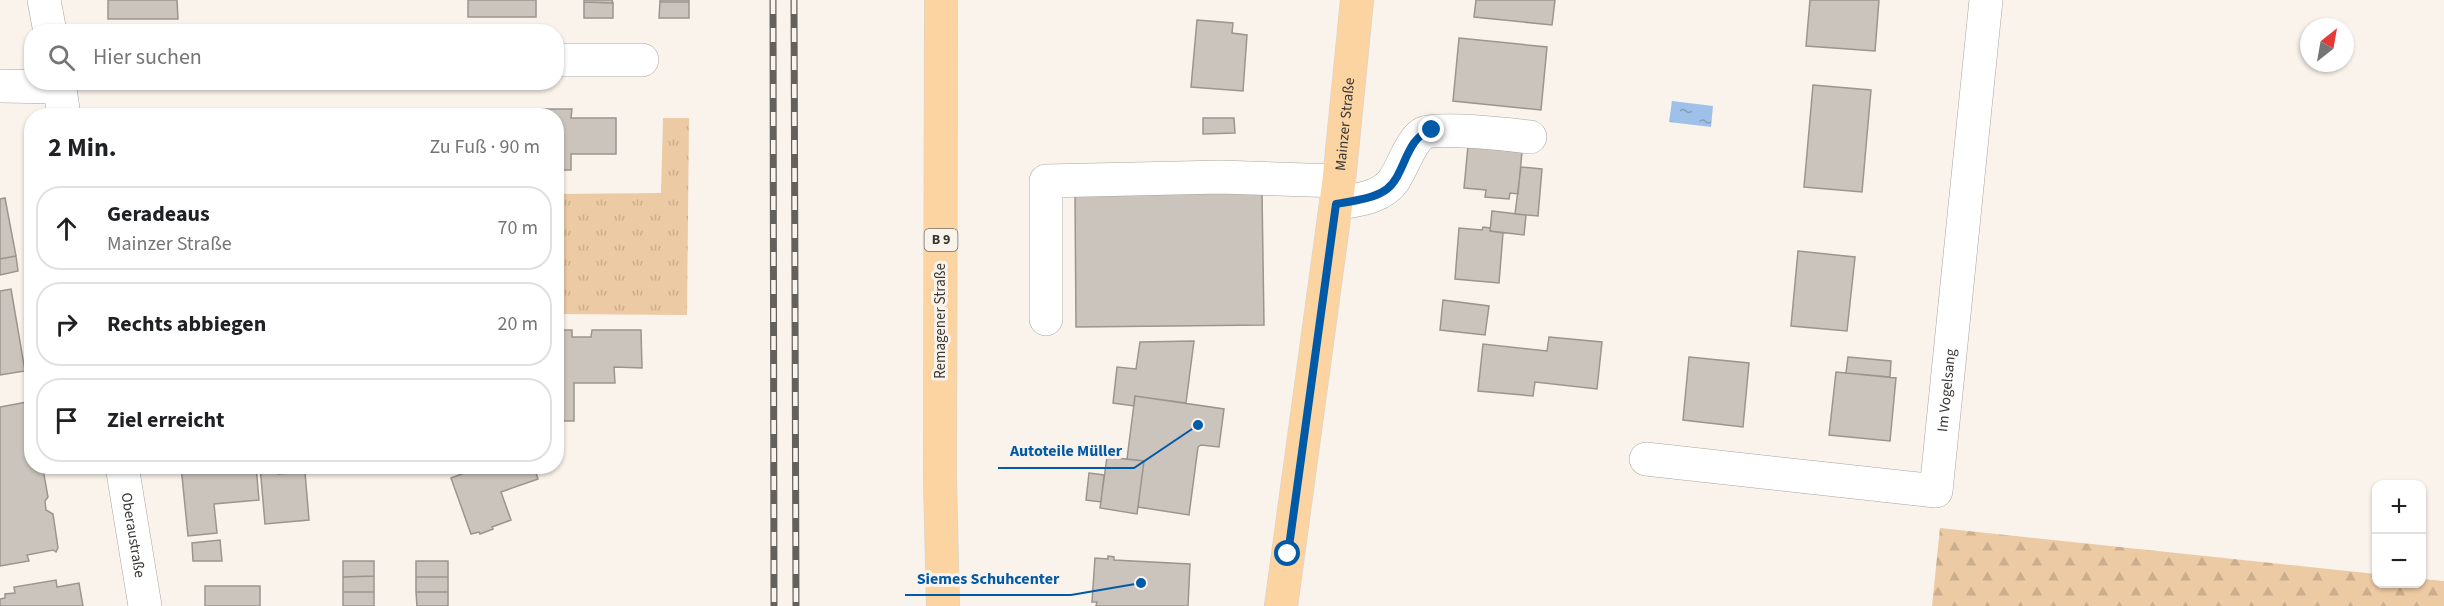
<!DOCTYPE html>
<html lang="de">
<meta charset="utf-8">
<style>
:root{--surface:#fff;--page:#f2f2f2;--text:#202124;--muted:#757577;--line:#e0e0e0}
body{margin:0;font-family:"Source Sans 3",sans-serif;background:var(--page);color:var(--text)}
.controls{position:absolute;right:18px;bottom:18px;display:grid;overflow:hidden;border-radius:12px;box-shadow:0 2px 4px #0004}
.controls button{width:54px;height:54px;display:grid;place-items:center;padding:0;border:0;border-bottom:2px solid var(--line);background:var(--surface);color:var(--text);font:30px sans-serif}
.compass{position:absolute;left:2300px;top:18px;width:54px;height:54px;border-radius:50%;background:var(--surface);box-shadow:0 2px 4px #0004;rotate:31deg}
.stop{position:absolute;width:18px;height:18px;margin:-14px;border:4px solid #005aa7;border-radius:50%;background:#fff}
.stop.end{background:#005aa7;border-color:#fff;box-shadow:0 2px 6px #0008}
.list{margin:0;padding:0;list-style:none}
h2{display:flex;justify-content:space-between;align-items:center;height:78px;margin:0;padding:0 24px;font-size:26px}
h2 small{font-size:20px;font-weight:400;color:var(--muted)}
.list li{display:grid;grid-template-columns:39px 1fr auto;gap:18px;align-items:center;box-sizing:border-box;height:84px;margin:0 12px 12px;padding:0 12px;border:2px solid var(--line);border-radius:24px}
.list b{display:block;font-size:22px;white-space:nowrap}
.list p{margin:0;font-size:20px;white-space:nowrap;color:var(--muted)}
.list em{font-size:20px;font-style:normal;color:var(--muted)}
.icon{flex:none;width:33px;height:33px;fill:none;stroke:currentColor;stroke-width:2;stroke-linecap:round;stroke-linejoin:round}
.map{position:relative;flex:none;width:2444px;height:606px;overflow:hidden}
.search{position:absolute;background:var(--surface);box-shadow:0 2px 4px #0004;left:24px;top:24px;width:540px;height:66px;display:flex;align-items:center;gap:15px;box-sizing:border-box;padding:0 21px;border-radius:24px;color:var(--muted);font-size:22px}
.panel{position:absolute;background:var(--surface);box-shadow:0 2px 4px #0004;left:24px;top:108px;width:540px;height:366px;border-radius:24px}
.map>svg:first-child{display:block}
</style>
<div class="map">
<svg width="2444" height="606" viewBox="0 0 2444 606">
<defs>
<pattern id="grass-tufts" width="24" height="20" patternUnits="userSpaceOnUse" patternTransform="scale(1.5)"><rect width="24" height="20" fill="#ebcaa4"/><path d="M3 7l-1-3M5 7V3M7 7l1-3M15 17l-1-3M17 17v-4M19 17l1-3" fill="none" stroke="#caae8e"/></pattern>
<pattern id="forest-firs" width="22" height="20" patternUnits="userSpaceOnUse" patternTransform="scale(1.5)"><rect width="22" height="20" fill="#ebcaa4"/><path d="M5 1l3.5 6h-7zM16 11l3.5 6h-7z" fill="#caae8e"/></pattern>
<pattern id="water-ripples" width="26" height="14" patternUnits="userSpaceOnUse" patternTransform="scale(1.5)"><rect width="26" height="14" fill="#9ec0e9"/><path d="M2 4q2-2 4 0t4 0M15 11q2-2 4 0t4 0" fill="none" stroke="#829dbe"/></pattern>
</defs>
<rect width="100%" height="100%" fill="#faf3ec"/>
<path fill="url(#grass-tufts)" d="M663 118H689L687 315 557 314V194L661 193Z"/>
<path fill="url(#forest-firs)" d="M1940 528 2376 574V584H2422V579L2444 581V606H1932Z"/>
<path fill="url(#water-ripples)" d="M1672 101 1713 106 1711 127 1669 122Z"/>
<path fill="#cac4bc" stroke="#9b958e" stroke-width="1.5" d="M108 0H177L178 19H108Z
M468 0H536V17H468Z
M584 0H612L613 3 584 2Z
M660 0H689V2H660Z
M1476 0H1555L1552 25 1474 17Z
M1810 0H1879L1875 51 1806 46Z
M584 2 613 3V18H584Z
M660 2H689V18H659Z
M1197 20 1233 23 1232 33 1247 35 1243 91 1191 87Z
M1459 38 1547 47 1541 110 1453 101Z
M1813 85 1871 90 1862 192 1804 187Z
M530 109H572L571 118H616V154H571V170H556V116H530Z
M371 111V116H297V112Z
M122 113H196V116H122Z
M1203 118H1234L1235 133 1203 134Z
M1468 146 1522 152 1518 194 1510 193 1509 199 1485 197 1486 190 1464 188Z
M1521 167 1542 169 1538 216 1515 214Z
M1262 192 1264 325 1076 327 1075 194Z
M5 198 16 256 0 259V199Z
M1492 211 1526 215 1524 235 1490 231Z
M1483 227 1490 228V231L1503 233 1499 283 1455 279 1459 228 1482 230Z
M1798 251 1855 257 1847 331 1791 326Z
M16 256 18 271 0 275V259Z
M11 289 25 371 0 375V291Z
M1443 300 1489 306 1485 335 1440 330Z
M556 330H572V337H591L592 330H641L642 368 614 367 615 383H574V421H556Z
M1549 337 1602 342 1597 389 1535 382 1533 396 1478 391 1483 344 1547 351Z
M1194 341 1186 403 1135 396 1134 406 1113 403 1117 367 1136 369 1140 342Z
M1689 357 1749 363 1743 427 1683 420Z
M1848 357 1891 361 1890 377 1846 373Z
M1836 372 1896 378 1890 441 1829 435Z
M1135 396 1224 409 1219 447 1201 445 1198 447 1189 515 1138 507 1144 461 1127 459Z
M29 399 32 401V466L43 469 48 497 45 501 46 510 53 514 58 548 56 552 53 550 27 555 29 561 0 566V407L27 402Z
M1107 457 1144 461 1137 514 1100 508Z
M181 466H256L259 500 214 504 217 533 188 536Z
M260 466H278V474L305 472 309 520 265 524Z
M483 466H534L538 479 501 492 511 520 492 527 493 529 480 534 479 532 471 534 451 478Z
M1089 473 1104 475 1101 502 1086 500Z
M220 540 222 561H193L192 543Z
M1108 556 1114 557V560L1190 564 1188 606H1096L1097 602H1092L1095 558 1108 559Z
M343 561H374V576L343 577Z
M416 561H448V577H416Z
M374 576V592H343V577Z
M416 577H448V592H416Z
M56 580 57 587 79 583 83 606H0V599L5 598V594L15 593 14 587Z
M205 586H260V606H205Z
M343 592H374V606H343Z
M416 592H448V606H417Z"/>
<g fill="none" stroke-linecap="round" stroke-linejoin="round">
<defs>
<g id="minor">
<path d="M44 0 50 32"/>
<path d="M556 60H642"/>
<path d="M59 82 64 116"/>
<path d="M0 86 60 87"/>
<path d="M1336 204C1356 200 1382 198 1394 180 1399 172 1403 163 1407 155 1411 148 1416 137 1424 133 1435 126 1513 135 1530 137"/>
<path d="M1046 319V181L1221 177 1339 181"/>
<path id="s1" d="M1646 459 1936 491 1986 0"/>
<path id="s2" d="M122 466 145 606"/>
</g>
<g id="major">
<path d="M941 0 940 480 943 606"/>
<path id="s3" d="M1281 606 1339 181 1357 0"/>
</g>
</defs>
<use href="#minor" stroke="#aba49d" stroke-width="34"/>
<use href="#major" stroke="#d3d3d2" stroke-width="34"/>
<use href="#minor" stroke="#fff" stroke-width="33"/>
<use href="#major" stroke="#fbd4a2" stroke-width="33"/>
<defs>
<path id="rail" d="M773 0 774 606
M794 0 796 606"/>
</defs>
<use href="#rail" stroke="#64615d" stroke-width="7"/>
<use href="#rail" stroke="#faf3ec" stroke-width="4.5" stroke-dasharray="14" stroke-linecap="butt"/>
</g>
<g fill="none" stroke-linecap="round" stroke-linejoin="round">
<path stroke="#005aa7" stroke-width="8" d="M1288 554 1336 204C1352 201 1374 199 1387 189 1406 174 1405 137 1432 130"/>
</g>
<g text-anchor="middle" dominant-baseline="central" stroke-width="6" stroke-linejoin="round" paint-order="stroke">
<rect fill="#faf3ec" stroke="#736f6b" stroke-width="1.5" x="924.5" y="229" width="33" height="22" rx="4.5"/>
<g font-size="14" font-weight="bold" fill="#393734">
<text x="941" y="240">B 9</text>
</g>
<g font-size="15" fill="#393734" stroke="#faf3ec">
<text stroke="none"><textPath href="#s3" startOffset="486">Mainzer Straße</textPath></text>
<text transform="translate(940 321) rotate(-90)">Remagener Straße</text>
<text stroke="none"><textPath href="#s1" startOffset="393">Im Vogelsang</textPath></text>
<text stroke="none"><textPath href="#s2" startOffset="70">Oberaustraße</textPath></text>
</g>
</g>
<path fill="none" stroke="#005aa7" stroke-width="2" d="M1198 425L1134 468H998M1141 583L1071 595H905"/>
<g fill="#005aa7" stroke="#faf3ec" stroke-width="2">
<circle cx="1198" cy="425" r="6"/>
<circle cx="1141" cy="583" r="6"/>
</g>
<g font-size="16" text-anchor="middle" font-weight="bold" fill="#005aa7" stroke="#faf3ec" stroke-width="6" stroke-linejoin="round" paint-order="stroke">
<text x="1066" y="456">Autoteile Müller</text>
<text x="988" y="584">Siemes Schuhcenter</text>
</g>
</svg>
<div class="controls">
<button>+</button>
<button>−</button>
</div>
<svg class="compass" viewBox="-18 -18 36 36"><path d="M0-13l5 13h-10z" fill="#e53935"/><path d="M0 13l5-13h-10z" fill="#757577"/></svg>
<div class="stop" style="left:1288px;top:554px"></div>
<div class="stop end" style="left:1432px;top:130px"></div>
<div class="search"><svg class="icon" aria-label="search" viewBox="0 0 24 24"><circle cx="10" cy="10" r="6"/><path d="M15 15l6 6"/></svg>Hier suchen</div>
<section class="panel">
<h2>2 Min.<small>Zu Fuß · 90 m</small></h2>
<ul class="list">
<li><svg class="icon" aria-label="ahead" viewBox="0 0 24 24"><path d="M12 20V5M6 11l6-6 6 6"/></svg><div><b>Geradeaus</b><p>Mainzer Straße</p></div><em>70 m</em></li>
<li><svg class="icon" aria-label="right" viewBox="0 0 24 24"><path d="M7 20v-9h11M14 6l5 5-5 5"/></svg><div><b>Rechts abbiegen</b></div><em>20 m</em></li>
<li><svg class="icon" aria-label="arrive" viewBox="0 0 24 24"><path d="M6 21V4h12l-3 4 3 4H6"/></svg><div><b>Ziel erreicht</b></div></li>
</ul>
</section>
</div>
